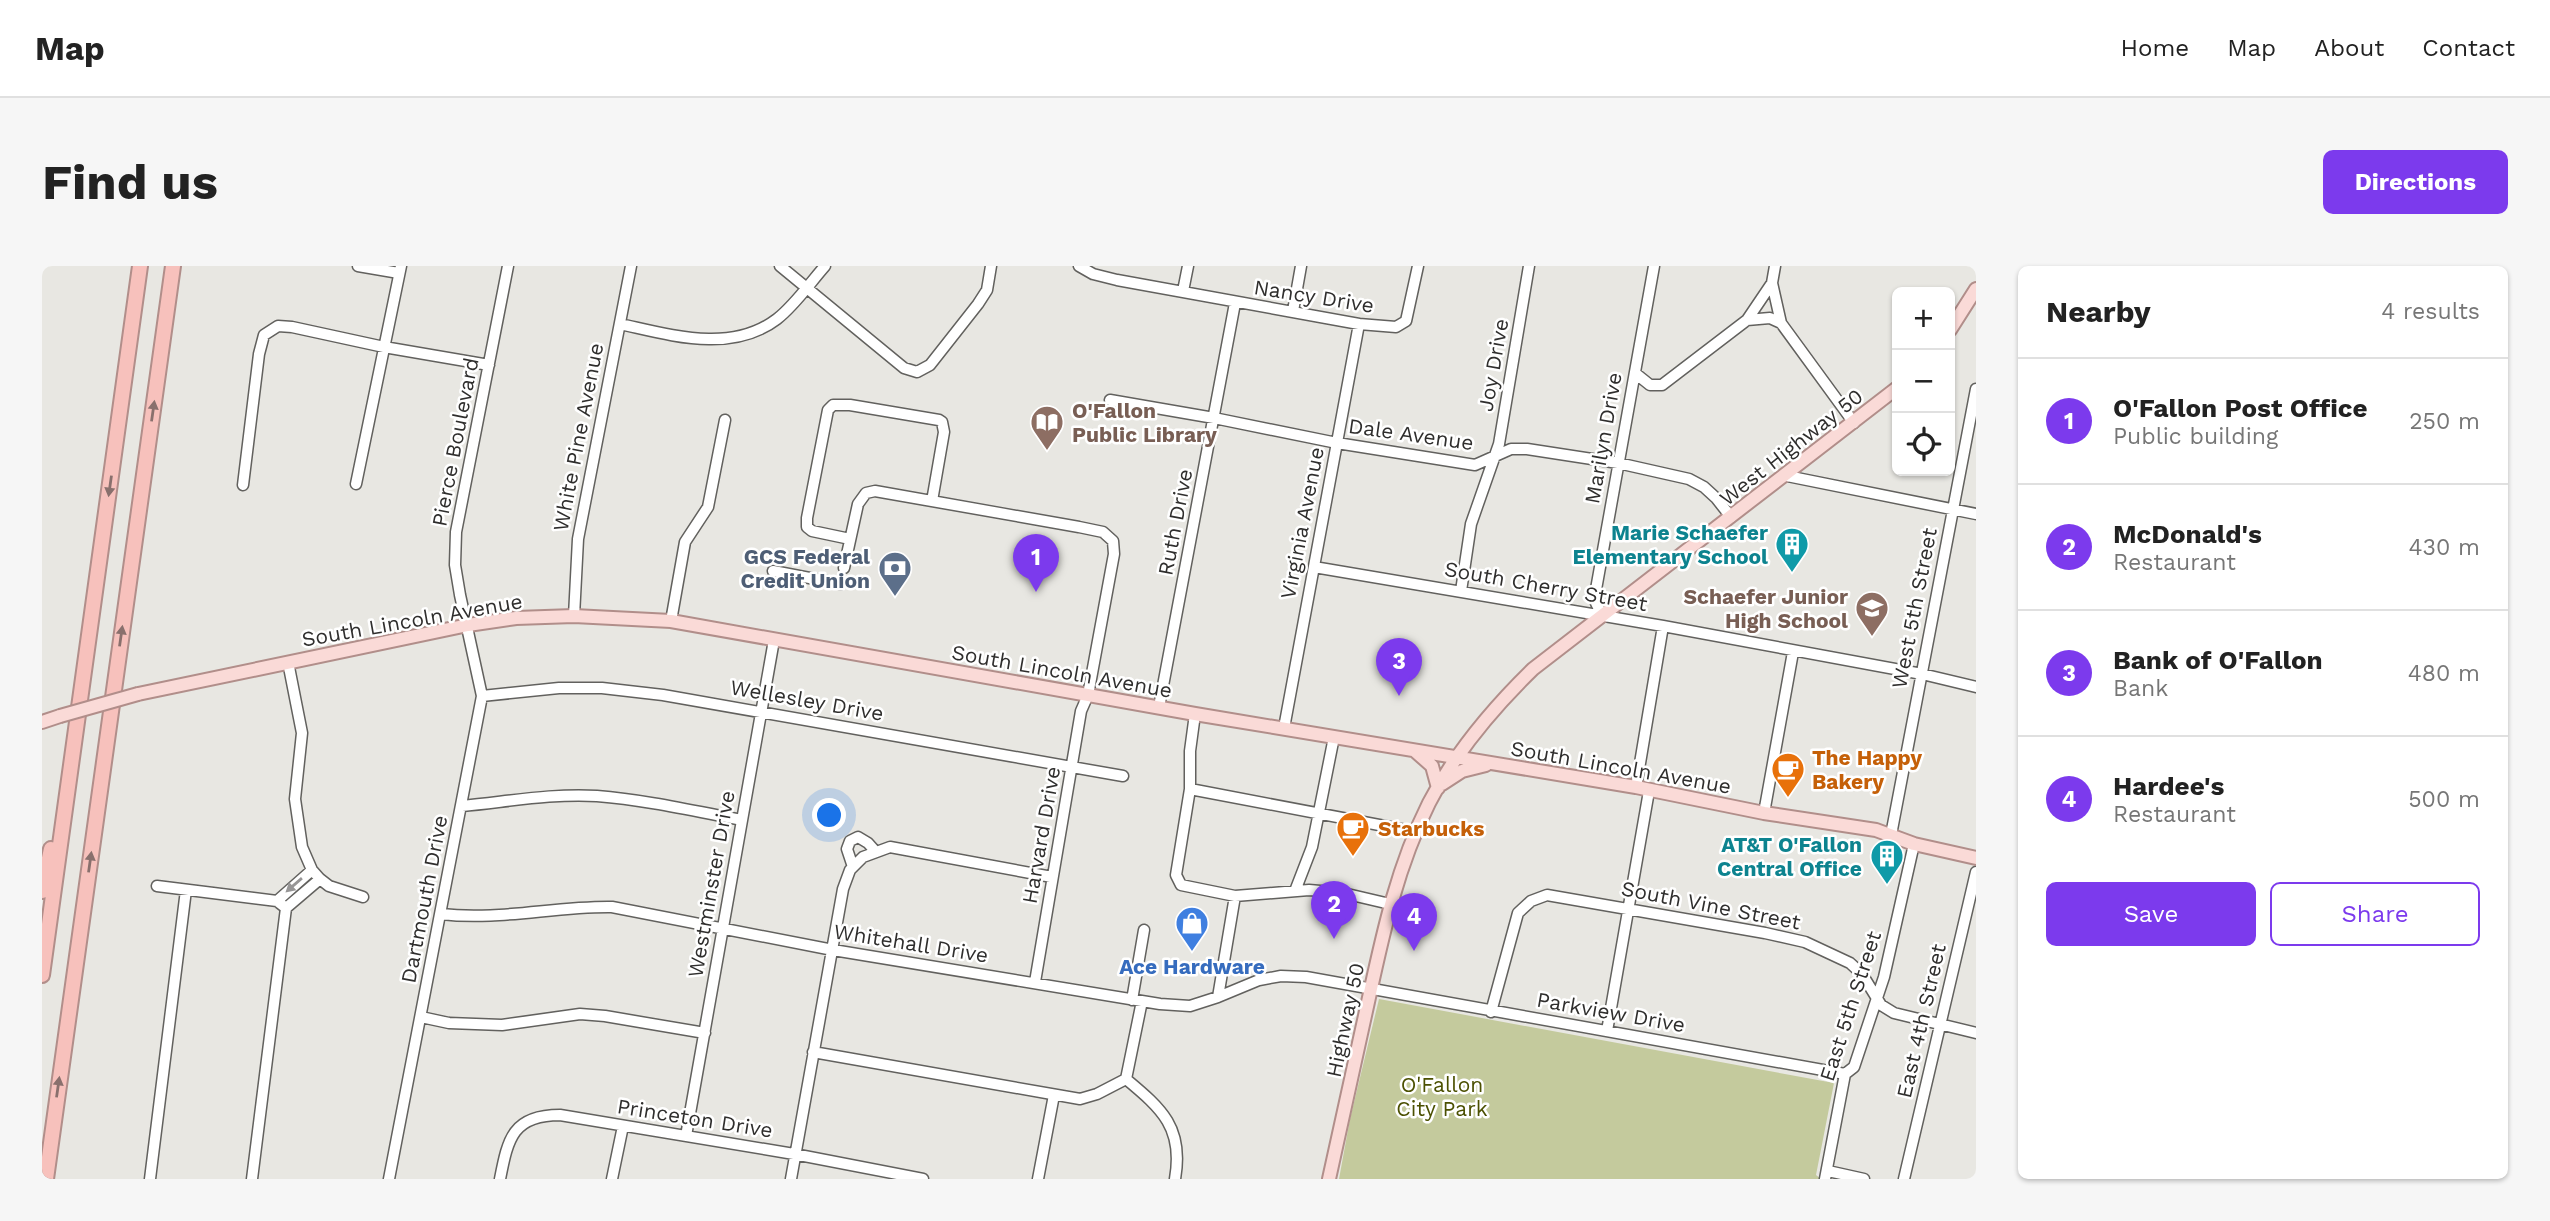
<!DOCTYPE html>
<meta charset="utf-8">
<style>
:root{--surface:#fff;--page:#f6f6f6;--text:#222;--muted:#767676;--line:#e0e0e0;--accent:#7c3aed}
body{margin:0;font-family:"Work Sans",sans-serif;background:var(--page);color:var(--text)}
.controls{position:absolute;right:21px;top:21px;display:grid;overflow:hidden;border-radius:10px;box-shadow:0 2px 5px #0004}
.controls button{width:63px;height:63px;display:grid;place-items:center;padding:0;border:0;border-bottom:2px solid var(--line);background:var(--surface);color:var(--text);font:35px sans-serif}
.you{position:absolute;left:788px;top:550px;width:24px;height:24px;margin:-18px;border:5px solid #fff;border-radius:50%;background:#1a73e8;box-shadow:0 0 0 10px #1a73e833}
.badge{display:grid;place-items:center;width:46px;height:46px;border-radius:50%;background:var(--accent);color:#fff;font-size:23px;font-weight:700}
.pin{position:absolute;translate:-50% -58px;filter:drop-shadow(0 2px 4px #0008)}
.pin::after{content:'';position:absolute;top:37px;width:24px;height:21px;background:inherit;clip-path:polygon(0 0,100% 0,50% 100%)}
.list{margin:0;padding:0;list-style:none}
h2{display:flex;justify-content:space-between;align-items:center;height:91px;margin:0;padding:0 28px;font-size:30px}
h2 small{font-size:23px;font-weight:400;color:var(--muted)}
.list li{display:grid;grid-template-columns:46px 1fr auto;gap:21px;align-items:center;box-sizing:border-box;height:126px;padding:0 28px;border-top:2px solid var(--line)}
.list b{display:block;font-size:26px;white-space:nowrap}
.list p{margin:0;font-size:23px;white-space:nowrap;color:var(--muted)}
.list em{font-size:23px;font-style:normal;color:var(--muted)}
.actions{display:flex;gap:14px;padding:21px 28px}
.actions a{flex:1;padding:16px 0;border:2px solid var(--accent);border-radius:10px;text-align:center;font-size:24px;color:var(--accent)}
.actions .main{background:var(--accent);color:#fff}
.icon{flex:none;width:38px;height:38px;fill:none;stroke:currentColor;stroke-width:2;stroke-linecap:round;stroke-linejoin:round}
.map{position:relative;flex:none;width:1934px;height:913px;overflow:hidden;border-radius:10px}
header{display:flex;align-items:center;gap:42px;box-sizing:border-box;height:98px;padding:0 35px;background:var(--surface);border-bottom:2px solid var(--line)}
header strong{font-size:33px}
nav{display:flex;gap:38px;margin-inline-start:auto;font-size:24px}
.intro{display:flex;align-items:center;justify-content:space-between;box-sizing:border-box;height:168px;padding:0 42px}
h1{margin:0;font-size:49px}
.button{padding:18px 32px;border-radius:10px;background:var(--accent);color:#fff;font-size:24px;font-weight:700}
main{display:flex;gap:42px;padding:0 42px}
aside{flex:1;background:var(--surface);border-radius:10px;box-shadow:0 2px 5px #0004}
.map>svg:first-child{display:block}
</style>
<header>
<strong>Map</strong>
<nav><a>Home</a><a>Map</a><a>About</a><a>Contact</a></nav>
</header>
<div class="intro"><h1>Find us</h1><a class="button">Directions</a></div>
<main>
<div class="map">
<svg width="1934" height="913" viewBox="0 0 1934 913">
<rect width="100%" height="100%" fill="#e8e7e2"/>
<path fill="#c4ca9d" d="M1337 733 1792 817 1774 909 1779 913H1297L1308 853Z"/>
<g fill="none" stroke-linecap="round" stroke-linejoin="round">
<defs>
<path id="minor" d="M316 0 357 7
M738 0 862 102 875 106 888 99 936 38 945 24 949 0
M1037 0 1051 8 1075 14 1317 58 1354 61 1364 55 1376 0
M1733 0 1730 17 1739 57 1812 157
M1141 25 1146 0
M1251 45 1259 0
M1705 54 1728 52 1739 57
M578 58C629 69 689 88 735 53 753 39 768 17 783 0
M1593 107 1608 119H1620L1705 54 1730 17
M1068 134 1172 152 1295 177 1433 199 1469 183H1485L1576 197 1647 213 1662 221 1674 232 1689 251
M1745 210 1934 248
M314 218 359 0
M201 219 217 88 222 69 236 60 250 61 342 81 447 99
M808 273 770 265 765 261V252L786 144 791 139H808L897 154 900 156 902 166 890 235
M1272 301 1621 360 1880 408 1934 421
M802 302 816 238 824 227 833 225 1037 261 1061 266 1071 275 1072 288 1046 429 1039 445 993 716
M731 305 799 318
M1419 325 1429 258 1457 178 1487 0
M1560 349 1554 337 1553 329 1612 0
M532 350 536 273 589 0
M629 355 643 276 666 241 683 154
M246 396 260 467 253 533 260 581 270 604 278 613 287 620 321 631
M440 430 517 422H560L621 429 1081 510
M1117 441 1193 37
M1153 448 1148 485V523L1134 609 1139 619 1193 630 1267 624 1301 627 1348 638
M1242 462 1317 58
M1594 521 1621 360
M1148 523 1374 566
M420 540C464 536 511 527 555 530 604 534 652 545 700 554
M1722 547 1751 386
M1849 569 1934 123
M811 601 805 583 808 575 816 571 826 577 834 586
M115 620 235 635 244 642
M1253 625 1270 581 1292 471
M235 635 270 604
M399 648C456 655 513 640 570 641L791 684 1118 738 1148 740 1176 731 1217 714 1239 710 1264 711 1803 808
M1176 731 1193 630
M1090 734 1102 664
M1449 746 1476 647 1489 635 1505 629 1723 667 1763 676 1808 697 1820 708 1839 739 1852 747 1934 767
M379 751 407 757 460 759 538 748 563 750 663 767
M1565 765 1607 525
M771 786 1038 833 1055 828 1084 813
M1084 813C1120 843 1142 862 1133 913
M1084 813 1100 735
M644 870 732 374
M1786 905 1822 913
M108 913 144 624
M210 913 244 642 278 613
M347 913 440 430 418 329 413 299 414 266 466 0
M458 913C466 872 471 849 518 849L752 888 881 913
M570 913 581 860
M749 913 801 623 808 604 821 591 848 581 1010 611
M996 913 1012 829
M1783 913 1803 808 1812 801 1842 711 1872 578
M1862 913 1934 606"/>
<path id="major" d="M1908 64 1934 23
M96 428 426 359 474 352 532 350 629 355 1153 448 1594 521 1722 547 1834 564 1872 578 1934 592
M0 456 18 450
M1373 485 1390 500 1396 522
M1400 518 1420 505 1444 499
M1287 913C1300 854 1313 795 1326 736 1341 667 1355 601 1387 537 1413 487 1451 442 1491 403L1855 122"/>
<path id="highway" d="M0 625 9 583
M0 709 98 0
M4 913 131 0"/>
</defs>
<use href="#minor" stroke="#62615e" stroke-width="13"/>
<use href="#major" stroke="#b18e8a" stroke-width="16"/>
<use href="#highway" stroke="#b18e8a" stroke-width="18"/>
<use href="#minor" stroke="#fff" stroke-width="10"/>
<use href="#major" stroke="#fadad7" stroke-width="12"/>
<use href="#highway" stroke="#f7c1bc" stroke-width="14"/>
<defs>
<path id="major-bridge" d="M18 450 96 428"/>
</defs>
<use href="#major-bridge" stroke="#b18e8a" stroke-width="16" stroke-linecap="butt"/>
<use href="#major-bridge" stroke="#fadad7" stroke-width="12"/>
</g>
<defs><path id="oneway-solid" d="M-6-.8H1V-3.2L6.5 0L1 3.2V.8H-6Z" transform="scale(1.75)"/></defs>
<g fill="#89706d">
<use href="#oneway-solid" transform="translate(111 145) rotate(-82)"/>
<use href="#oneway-solid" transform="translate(68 220) rotate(98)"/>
<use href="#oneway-solid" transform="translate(79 370) rotate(-82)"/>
<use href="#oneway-solid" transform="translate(48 596) rotate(-82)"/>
<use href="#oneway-solid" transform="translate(16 821) rotate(-82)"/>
</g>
<use fill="#979696" href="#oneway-solid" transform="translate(252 619) rotate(139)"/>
<defs>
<symbol id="library-pin" viewBox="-11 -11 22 30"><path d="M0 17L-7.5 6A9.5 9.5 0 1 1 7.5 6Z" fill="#8d6e63" stroke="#fff"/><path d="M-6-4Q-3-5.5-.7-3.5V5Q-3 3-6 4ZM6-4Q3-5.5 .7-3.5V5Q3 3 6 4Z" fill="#fff"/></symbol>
<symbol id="building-pin" viewBox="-11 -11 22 30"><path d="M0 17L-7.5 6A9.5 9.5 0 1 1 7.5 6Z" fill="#0f9aa8" stroke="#fff"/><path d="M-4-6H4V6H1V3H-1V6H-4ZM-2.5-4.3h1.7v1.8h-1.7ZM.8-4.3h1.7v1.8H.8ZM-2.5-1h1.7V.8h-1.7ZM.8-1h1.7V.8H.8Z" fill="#fff"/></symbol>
<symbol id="bank-pin" viewBox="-11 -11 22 30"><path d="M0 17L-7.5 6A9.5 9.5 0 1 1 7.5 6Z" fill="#5c6f8a" stroke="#fff"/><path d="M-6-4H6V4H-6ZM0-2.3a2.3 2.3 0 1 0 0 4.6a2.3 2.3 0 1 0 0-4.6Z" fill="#fff"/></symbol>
<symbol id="school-pin" viewBox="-11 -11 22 30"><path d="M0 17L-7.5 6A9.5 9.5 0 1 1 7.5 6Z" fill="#8d6e63" stroke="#fff"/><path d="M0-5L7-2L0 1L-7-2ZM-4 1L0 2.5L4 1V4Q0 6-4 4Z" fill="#fff"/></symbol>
<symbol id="cafe-pin" viewBox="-11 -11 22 30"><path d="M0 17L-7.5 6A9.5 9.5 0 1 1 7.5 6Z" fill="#e8710a" stroke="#fff"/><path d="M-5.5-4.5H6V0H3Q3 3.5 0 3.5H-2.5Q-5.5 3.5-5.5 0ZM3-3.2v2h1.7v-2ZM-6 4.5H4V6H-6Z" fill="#fff"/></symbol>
<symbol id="shop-pin" viewBox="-11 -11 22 30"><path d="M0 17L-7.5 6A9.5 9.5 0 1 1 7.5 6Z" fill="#3f7fe0" stroke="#fff"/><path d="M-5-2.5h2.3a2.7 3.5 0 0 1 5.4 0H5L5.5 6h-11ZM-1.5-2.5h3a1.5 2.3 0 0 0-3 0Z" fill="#fff"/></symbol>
</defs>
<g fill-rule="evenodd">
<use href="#library-pin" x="986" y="137" width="38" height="52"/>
<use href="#building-pin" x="1731" y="259" width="38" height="52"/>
<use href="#bank-pin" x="834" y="283" width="38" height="52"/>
<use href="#school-pin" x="1811" y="323" width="38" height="52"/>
<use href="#cafe-pin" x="1727" y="484" width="38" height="52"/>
<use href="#cafe-pin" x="1292" y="543" width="38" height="52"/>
<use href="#building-pin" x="1826" y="571" width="38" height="52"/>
<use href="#shop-pin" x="1131" y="638" width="38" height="52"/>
</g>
<g text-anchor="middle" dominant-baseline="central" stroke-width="5" stroke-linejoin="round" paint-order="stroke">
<g font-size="21" fill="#2f2e2d" stroke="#fff">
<text transform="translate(1272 30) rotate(9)">Nancy Drive</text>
<text transform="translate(1451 99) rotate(-80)">Joy Drive</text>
<text transform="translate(1369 168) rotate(8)">Dale Avenue</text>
<text transform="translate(536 171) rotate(-79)">White Pine Avenue</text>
<text transform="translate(1561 172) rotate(-80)">Marilyn Drive</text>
<text transform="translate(413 176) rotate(-79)">Pierce Boulevard</text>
<text transform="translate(1749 181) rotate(-38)">West Highway 50</text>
<text transform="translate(1133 256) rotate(-79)">Ruth Drive</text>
<text transform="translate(1260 257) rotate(-79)">Virginia Avenue</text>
<text transform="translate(1504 320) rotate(10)">South Cherry Street</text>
<text transform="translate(1872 342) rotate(-79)">West 5th Street</text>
<text transform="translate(370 354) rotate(-10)">South Lincoln Avenue</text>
<text transform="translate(1020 405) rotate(10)">South Lincoln Avenue</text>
<text transform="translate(765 434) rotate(10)">Wellesley Drive</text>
<text transform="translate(1579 501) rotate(10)">South Lincoln Avenue</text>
<text transform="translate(999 569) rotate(-80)">Harvard Drive</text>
<text transform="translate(669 618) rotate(-80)">Westminster Drive</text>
<text transform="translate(382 633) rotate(-79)">Dartmouth Drive</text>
<text transform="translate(1669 639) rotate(11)">South Vine Street</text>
<text transform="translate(869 677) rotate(9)">Whitehall Drive</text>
<text transform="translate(1808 740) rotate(-72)">East 5th Street</text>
<text transform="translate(1569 746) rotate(10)">Parkview Drive</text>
<text transform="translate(1303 754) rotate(-78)">Highway 50</text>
<text transform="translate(1879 755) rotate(-77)">East 4th Street</text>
<text transform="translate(653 852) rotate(9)">Princeton Drive</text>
</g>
<g font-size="21" font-weight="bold" fill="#785e54" stroke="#fff" text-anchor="start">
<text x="1030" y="144">O'Fallon<tspan x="1030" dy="24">Public Library</tspan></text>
<text x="1806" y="330" text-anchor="end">Schaefer Junior<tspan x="1806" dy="24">High School</tspan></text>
</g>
<g font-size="21" font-weight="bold" fill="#0d838f" stroke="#fff" text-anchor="end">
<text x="1726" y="266">Marie Schaefer<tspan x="1726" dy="24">Elementary School</tspan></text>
<text x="1820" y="578">AT&amp;T O'Fallon<tspan x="1820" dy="24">Central Office</tspan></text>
</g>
<g font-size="21" font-weight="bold" fill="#4e5e75" stroke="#fff" text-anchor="end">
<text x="828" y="290">GCS Federal<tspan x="828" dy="24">Credit Union</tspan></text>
</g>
<g font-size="21" font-weight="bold" fill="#c56008" stroke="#fff" text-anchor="start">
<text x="1770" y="491">The Happy<tspan x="1770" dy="24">Bakery</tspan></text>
<text x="1336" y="562">Starbucks</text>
</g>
<g font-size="21" font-weight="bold" fill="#366cbe" stroke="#fff">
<text x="1150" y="700">Ace Hardware</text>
</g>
<g font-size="21" fill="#4b5001" stroke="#fff">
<text x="1400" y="818">O'Fallon<tspan x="1400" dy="24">City Park</tspan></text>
</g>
</g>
</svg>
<div class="controls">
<button>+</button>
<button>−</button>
<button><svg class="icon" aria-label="locate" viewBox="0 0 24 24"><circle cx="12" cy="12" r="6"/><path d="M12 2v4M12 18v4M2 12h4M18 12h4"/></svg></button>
</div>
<div class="you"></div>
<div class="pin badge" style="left:994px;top:326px">1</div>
<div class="pin badge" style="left:1292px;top:673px">2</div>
<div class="pin badge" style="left:1357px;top:430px">3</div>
<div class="pin badge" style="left:1372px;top:685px">4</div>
</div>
<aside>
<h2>Nearby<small>4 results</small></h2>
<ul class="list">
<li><span class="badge">1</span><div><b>O'Fallon Post Office</b><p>Public building</p></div><em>250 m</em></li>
<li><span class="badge">2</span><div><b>McDonald's</b><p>Restaurant</p></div><em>430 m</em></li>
<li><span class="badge">3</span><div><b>Bank of O'Fallon</b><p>Bank</p></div><em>480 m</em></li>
<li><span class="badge">4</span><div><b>Hardee's</b><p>Restaurant</p></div><em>500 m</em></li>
</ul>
<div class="actions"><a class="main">Save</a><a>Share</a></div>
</aside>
</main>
